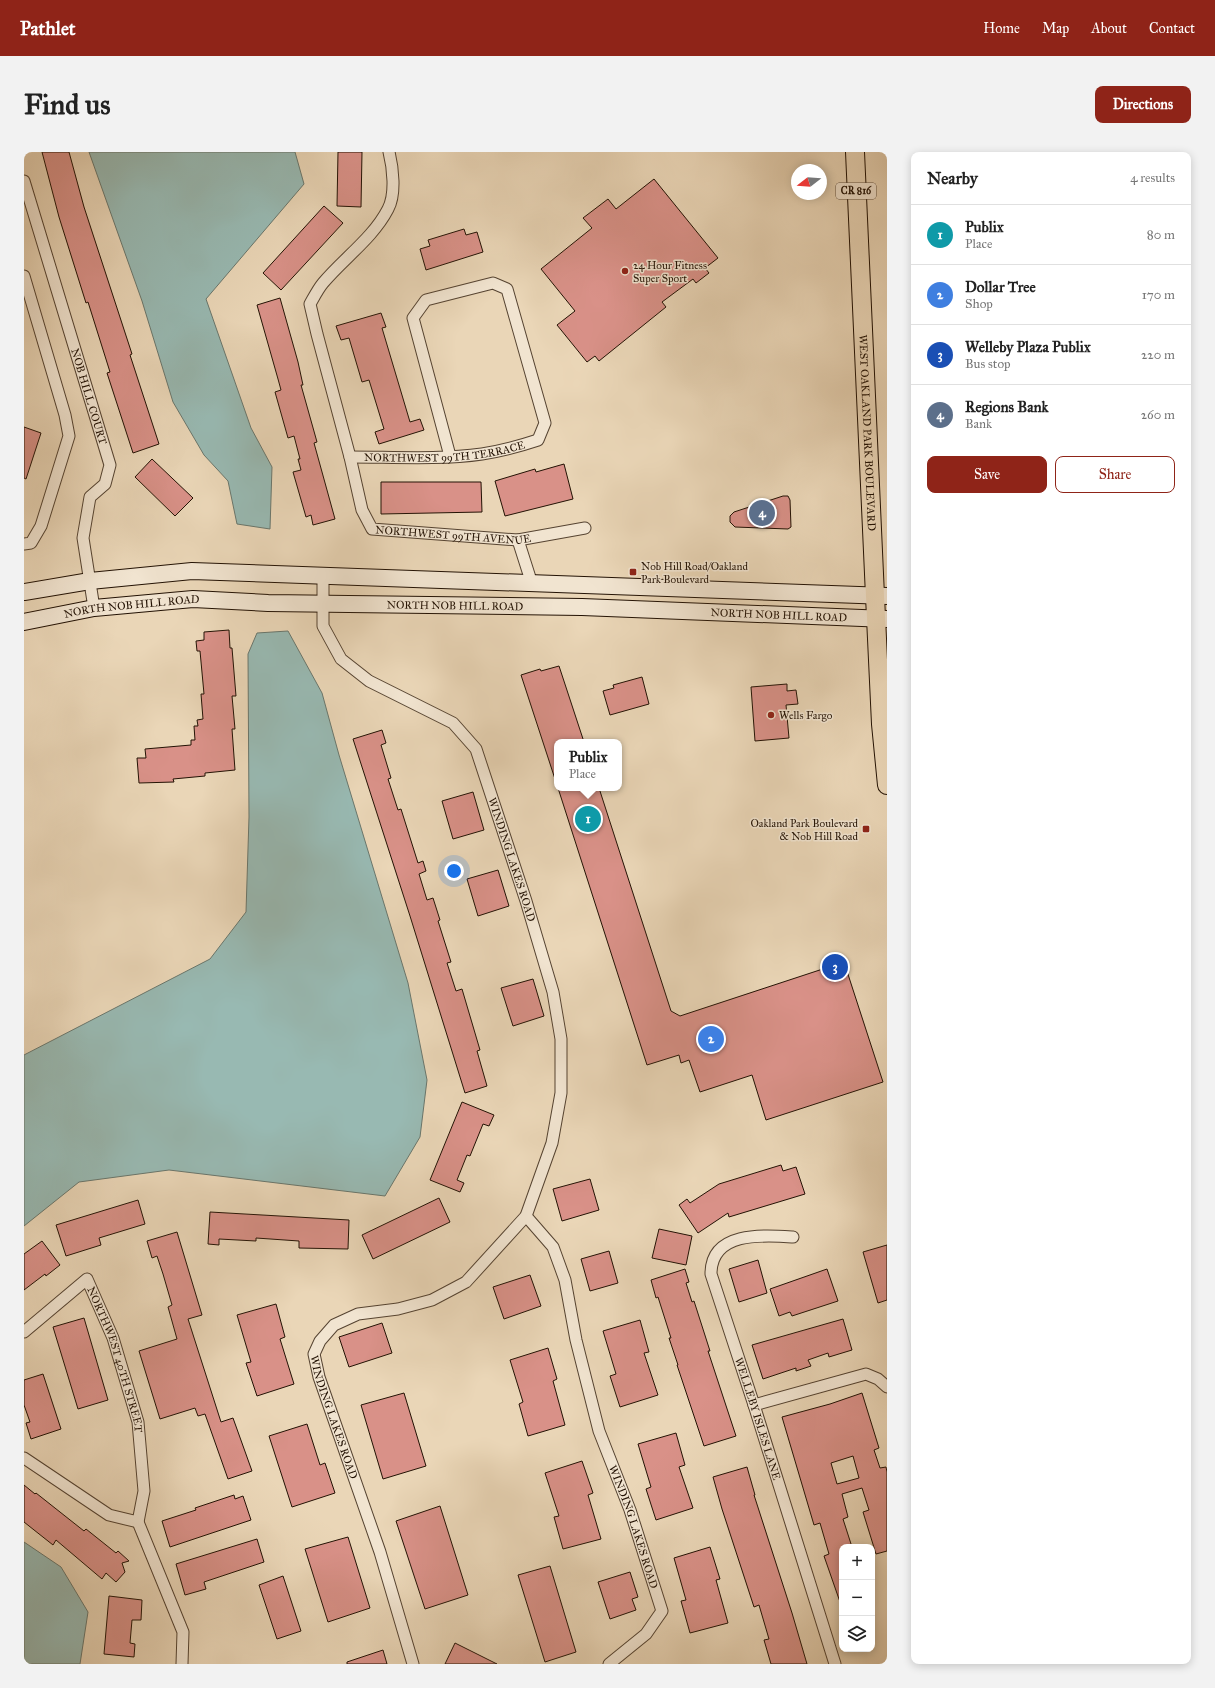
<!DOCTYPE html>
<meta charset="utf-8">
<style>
:root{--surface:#fff;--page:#f2f2f2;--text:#222;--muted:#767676;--line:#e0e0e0;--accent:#8f2418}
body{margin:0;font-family:"IM FELL Great Primer",serif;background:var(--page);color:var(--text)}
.controls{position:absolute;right:12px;bottom:12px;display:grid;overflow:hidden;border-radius:8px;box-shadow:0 2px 10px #0003}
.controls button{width:36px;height:36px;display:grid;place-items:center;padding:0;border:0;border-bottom:1px solid var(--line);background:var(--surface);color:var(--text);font:20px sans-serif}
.compass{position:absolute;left:767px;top:12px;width:36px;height:36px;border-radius:50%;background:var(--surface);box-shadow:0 2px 10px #0003;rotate:253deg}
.you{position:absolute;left:430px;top:719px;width:14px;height:14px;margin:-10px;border:3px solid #fff;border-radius:50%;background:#1a73e8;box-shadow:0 0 0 6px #1a73e833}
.badge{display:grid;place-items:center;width:26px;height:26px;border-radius:50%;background:var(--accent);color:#fff;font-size:13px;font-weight:700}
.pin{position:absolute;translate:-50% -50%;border:2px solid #fff;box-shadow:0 1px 4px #0006}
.popup{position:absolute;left:530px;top:587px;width:68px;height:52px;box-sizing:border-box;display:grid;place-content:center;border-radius:8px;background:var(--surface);filter:drop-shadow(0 1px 3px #0005);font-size:13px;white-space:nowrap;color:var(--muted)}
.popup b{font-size:15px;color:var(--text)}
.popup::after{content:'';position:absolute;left:50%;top:100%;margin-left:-8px;border:8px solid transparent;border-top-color:var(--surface)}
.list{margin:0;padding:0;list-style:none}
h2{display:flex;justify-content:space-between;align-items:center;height:52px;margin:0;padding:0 16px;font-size:17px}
h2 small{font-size:13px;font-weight:400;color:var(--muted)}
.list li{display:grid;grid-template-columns:26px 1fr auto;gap:12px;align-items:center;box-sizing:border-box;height:60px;padding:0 16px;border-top:1px solid var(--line)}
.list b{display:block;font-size:15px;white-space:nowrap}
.list p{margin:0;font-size:13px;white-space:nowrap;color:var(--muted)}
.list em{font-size:13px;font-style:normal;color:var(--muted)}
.actions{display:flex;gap:8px;padding:12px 16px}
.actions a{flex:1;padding:9px 0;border:1px solid var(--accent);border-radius:8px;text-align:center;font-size:14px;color:var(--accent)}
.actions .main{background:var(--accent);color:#fff}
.icon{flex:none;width:22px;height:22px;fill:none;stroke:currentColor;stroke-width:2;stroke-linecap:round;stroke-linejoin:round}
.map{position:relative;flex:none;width:863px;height:1512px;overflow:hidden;border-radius:8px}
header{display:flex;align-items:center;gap:24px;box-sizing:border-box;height:56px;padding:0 20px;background:var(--accent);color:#fff}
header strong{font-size:19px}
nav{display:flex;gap:22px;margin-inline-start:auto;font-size:14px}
.intro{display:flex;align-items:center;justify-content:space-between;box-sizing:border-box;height:96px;padding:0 24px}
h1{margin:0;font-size:28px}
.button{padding:10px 18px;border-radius:8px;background:var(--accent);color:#fff;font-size:14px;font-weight:700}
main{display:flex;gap:24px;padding:0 24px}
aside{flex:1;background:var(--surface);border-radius:8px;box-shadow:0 2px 10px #0003}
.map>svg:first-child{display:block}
</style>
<header>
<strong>Pathlet</strong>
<nav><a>Home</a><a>Map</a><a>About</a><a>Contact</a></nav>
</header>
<div class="intro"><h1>Find us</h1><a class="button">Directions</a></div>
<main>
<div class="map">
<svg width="863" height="1512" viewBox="0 0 863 1512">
<rect width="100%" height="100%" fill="#ead6b7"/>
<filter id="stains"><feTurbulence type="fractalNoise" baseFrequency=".005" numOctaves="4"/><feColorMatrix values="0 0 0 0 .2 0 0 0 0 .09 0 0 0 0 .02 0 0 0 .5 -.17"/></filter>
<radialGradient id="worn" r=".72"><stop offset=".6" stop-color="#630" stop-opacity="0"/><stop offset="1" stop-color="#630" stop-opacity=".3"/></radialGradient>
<path fill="#98b9b2" stroke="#69766c" d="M65 0H271L280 32 182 147 227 276 248 315 246 377 213 372 204 329 180 303 149 250 118 149Z
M264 479 298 541 315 603 384 831 403 928 396 985 361 1044 145 1018 55 1030 0 1074V903L186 807 222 760 225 665 224 502 233 481Z
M0 1390 37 1415 64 1460 56 1512H0Z"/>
<path fill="#d99188" stroke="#231204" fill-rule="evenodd" d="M18 0H45L60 55 108 202 106 203 135 292 109 301 83 221 86 220 64 150 62 151 35 65Z
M314 0H338L337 55 313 54Z
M630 27 694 106 681 116 685 121 672 131 669 127 638 150 642 155 575 209 571 204 563 210 533 173 551 159 517 117 568 76 559 66 584 47 592 57Z
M300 54 319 71 257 138 239 121Z
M440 77 442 83 453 80 459 100 402 118 396 97 406 94 404 88Z
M256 146 274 210 279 233H277L293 290 290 291 311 367 289 373 287 363 282 365 269 320 277 318 274 307H276L270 284 264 286 251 240 257 238 254 227 233 153Z
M357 161 362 175 358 176 386 270 396 267 400 278 355 292 351 280 360 277 345 228 338 230 325 186 317 188 312 174Z
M0 275 17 281 2 327 0 326Z
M128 307 169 346 151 364 111 325Z
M540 312 549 347 481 364 471 329 511 317 512 320Z
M357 330H457L458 360 357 362Z
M759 344H764L766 348 767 375 764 377 711 375 706 370V364L710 360Z
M205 478 206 496H208L212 544H208L211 577H208L211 618 181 621V624L149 627 150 630 115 631 113 606H122L121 597 167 593V588H171L170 574H174L173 568 179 567 177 542H180L176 499H173L172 489 180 488V480Z
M535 514 560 590H533V627H531L497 523 516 517 517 519Z
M618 525 625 552 586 563 579 539 590 536 589 533Z
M763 532V539L772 538 774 552 762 553 765 586 731 589 727 535Z
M358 578 362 591 357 593 367 626 364 627 374 658 377 657 394 711 399 709 402 719 395 722 403 748 409 746 416 768 414 769 427 810 423 811 432 839 438 837 456 898 453 899 463 934 441 941 386 764 329 587Z
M534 636H575L647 859 656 864 820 810 859 930 742 968 728 923 676 940 665 908 657 911 655 903 623 913Z
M449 640 460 678 429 687 418 649Z
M474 718 485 754 454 764 443 727Z
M509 827 520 864 489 874 477 836Z
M438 950 470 963 465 974 459 972 446 1004 443 1003 433 1028 440 1031 436 1040 406 1028Z
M757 1013 759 1019 772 1015 781 1042 705 1065 704 1061 674 1081 655 1053 663 1047 666 1051 695 1032Z
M566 1027 575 1058 538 1069 529 1037Z
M415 1046 426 1070 349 1107 338 1083Z
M114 1048 121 1072 75 1086 77 1093 42 1104 32 1073Z
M186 1060 325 1068 324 1097 275 1096V1089L232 1086V1089L195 1087V1093L184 1092Z
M635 1077 668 1084 662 1113 628 1106Z
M153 1080 178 1163 164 1167 197 1270 209 1266 228 1319 204 1327 181 1262 174 1264 171 1256 136 1267 115 1199 153 1187 144 1155 148 1153 139 1122 133 1104 128 1106 123 1089Z
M18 1089 36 1113 22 1124 21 1122 0 1138V1102Z
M863 1093V1148L854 1151 839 1100Z
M585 1099 594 1131 566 1139 557 1107Z
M734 1108 743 1141 715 1150 705 1117Z
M661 1117 665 1130 662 1131 668 1150 670 1149 686 1199H684L712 1284 680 1294 653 1213H654L645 1186H647L634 1145 632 1146 627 1128Z
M803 1117 814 1149 768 1164 766 1160 755 1164 746 1137Z
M506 1123 517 1154 480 1167 469 1135Z
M252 1152 261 1185 256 1187 270 1232 233 1244 222 1211 227 1210 213 1163Z
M60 1166 84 1248 54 1257 29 1175Z
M819 1167 828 1198 805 1205 804 1201 784 1208 787 1214 772 1219V1216L739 1227 728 1193Z
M616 1168 625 1200 620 1201 634 1243 596 1255 586 1224 592 1222 579 1179Z
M358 1171 368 1201 325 1215 315 1185Z
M524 1196 533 1227 529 1229 541 1273 504 1284 495 1252 499 1250 486 1208Z
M19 1222 37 1277 7 1287 2 1271 6 1270 0 1253V1228Z
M380 1241 402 1314 359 1327 337 1253Z
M838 1241 855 1296 850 1298 856 1316 862 1315 863 1320V1399L852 1402 839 1360 845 1358 838 1336 818 1342 824 1365 819 1367 828 1395H818V1450H816L800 1404 805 1402 796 1371 790 1373 758 1265 806 1252ZM829 1304 835 1326 813 1332 807 1311Z
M283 1272 296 1313 301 1311 311 1341 268 1355 245 1284Z
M652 1281 661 1313 655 1315 669 1356 632 1368 622 1337 627 1335 614 1292Z
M558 1309 569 1341 564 1343 577 1387 539 1397 530 1365 535 1364 521 1321Z
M723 1315 731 1343H730L768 1461 783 1512H747L740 1488 745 1487 735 1453 730 1455 698 1357 689 1325Z
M0 1333 11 1342 12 1341 60 1379 62 1377 92 1401 94 1399 105 1409 98 1411 101 1420 92 1430 82 1421 78 1427 32 1388 29 1393 0 1370Z
M210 1343 211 1347 219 1344 227 1368 146 1395 138 1369 172 1358 171 1356Z
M416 1354 444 1443 401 1457 372 1369Z
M324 1385 346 1456 304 1470 281 1397Z
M233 1387 240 1410 180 1430 182 1437 161 1443 152 1412Z
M686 1395 696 1427 692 1428 704 1471 666 1481 657 1449 662 1448 650 1406Z
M526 1414 552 1500 521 1510 494 1423Z
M606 1420 614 1445 608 1447 612 1458 586 1467 574 1430Z
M259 1424 277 1479 253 1487 235 1433Z
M85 1444 118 1448 117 1468H108L106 1491 111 1492 110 1505 80 1502Z
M431 1491 473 1512H421Z
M359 1498 363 1512H323V1510Z"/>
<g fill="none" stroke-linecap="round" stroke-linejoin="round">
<defs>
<g id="minor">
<path id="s1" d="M365 0C369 16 372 42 364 57 349 86 320 106 299 131 294 137 290 145 286 152L293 182 326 305 338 358 348 377 494 388 561 376"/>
<path id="s2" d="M0 29 86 313 81 332 66 345 59 386 70 456"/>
<path d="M0 124 41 263 45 284 17 374 7 391 0 392"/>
<path id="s3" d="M326 305C369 305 416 308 458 302 477 299 496 294 514 288L521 271 483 137 469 131 402 148 389 166 426 304"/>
<path d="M494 388 508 432"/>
<path id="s4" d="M299 424V474L317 507 345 529 429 571 452 597 502 749 529 840 537 887V941L528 991 502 1064 442 1130 408 1148 374 1157 334 1162 310 1173 296 1189 290 1202 295 1225 356 1400 389 1512"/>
<path id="s5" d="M502 1064 529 1095 541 1128 552 1188 575 1279 606 1358 638 1459 622 1482 585 1512"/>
<path id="s6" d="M769 1085C739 1083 687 1079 687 1122L730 1253 811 1512"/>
<path id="s7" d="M0 1180 63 1127 89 1186 114 1270 120 1339 114 1370 85 1363 0 1306"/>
<path d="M730 1253 842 1222 854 1227 863 1235"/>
<path d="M114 1370 159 1480 158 1512"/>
</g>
<g id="secondary">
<path d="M0 440 66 429 168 419 863 444"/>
<path id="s8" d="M0 470 70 456 169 447 244 451 558 455 863 467"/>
</g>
<g id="primary">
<path id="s9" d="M831 0 851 444 857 572 863 633"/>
</g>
</defs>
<use href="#minor" stroke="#554331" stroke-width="13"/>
<use href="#secondary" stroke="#231204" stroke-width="18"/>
<use href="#primary" stroke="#231204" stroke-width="20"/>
<use href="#minor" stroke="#f1e4d0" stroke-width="11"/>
<use href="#secondary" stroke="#f1e4d0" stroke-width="16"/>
<use href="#primary" stroke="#ead6b7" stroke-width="18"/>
</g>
<g fill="#8f2418" stroke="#f1e4d0" stroke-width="1.5">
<circle cx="601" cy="119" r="4"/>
<rect x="605" y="416" width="8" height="8" rx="2"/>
<circle cx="747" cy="563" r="4"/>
<rect x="838" y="673" width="8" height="8" rx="2"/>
</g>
<g text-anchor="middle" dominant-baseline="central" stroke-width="3" stroke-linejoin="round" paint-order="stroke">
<rect fill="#f1e4d0" stroke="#615141" stroke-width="1" x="812" y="31" width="40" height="16" rx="3"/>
<g font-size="10" font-weight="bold" fill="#231204">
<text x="832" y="39">CR 816</text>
</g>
<g font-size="11" fill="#231204" stroke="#f1e4d0" text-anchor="start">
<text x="609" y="113">24 Hour Fitness<tspan x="609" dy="13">Super Sport</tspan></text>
<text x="617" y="414">Nob Hill Road/Oakland<tspan x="617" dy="13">Park Boulevard</tspan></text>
<text x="755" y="563">Wells Fargo</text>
<text x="834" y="671" text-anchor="end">Oakland Park Boulevard<tspan x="834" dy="13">&amp; Nob Hill Road</tspan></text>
</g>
<g font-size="11" fill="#231204" stroke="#f1e4d0">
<text stroke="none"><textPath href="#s2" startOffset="225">NOB HILL COURT</textPath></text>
<text stroke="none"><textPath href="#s9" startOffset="281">WEST OAKLAND PARK BOULEVARD</textPath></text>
<text stroke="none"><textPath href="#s3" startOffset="95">NORTHWEST 99TH TERRACE</textPath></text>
<text stroke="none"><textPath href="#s1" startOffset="497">NORTHWEST 99TH AVENUE</textPath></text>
<text stroke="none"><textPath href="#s8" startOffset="433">NORTH NOB HILL ROAD</textPath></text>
<text stroke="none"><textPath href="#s8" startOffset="109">NORTH NOB HILL ROAD</textPath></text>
<text stroke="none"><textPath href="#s8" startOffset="757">NORTH NOB HILL ROAD</textPath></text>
<text stroke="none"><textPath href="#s4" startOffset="368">WINDING LAKES ROAD</textPath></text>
<text stroke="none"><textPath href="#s7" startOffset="168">NORTHWEST 40TH STREET</textPath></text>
<text stroke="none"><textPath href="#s4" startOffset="1068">WINDING LAKES ROAD</textPath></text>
<text stroke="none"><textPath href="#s6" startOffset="255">WELLEBY ISLES LANE</textPath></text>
<text stroke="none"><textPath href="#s5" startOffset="333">WINDING LAKES ROAD</textPath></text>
</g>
</g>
<rect width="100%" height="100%" filter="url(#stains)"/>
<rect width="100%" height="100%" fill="url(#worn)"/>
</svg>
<div class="controls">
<button>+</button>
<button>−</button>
<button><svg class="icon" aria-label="layers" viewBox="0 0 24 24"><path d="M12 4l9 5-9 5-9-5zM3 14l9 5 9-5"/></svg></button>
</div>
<svg class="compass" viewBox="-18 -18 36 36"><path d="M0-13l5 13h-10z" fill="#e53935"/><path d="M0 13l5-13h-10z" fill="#767676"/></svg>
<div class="you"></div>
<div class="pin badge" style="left:564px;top:667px;background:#0f9aa8">1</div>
<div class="popup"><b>Publix</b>Place</div>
<div class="pin badge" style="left:687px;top:887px;background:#3f7fe0">2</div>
<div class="pin badge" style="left:811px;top:815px;background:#1a4fb4">3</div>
<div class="pin badge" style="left:738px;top:361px;background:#5c6f8a">4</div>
</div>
<aside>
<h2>Nearby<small>4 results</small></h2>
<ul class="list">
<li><span class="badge" style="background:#0f9aa8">1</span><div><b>Publix</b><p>Place</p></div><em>80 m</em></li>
<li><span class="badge" style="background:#3f7fe0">2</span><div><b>Dollar Tree</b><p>Shop</p></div><em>170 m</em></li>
<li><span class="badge" style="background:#1a4fb4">3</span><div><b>Welleby Plaza Publix</b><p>Bus stop</p></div><em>220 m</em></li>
<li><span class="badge" style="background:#5c6f8a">4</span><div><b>Regions Bank</b><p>Bank</p></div><em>260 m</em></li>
</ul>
<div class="actions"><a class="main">Save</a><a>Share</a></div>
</aside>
</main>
